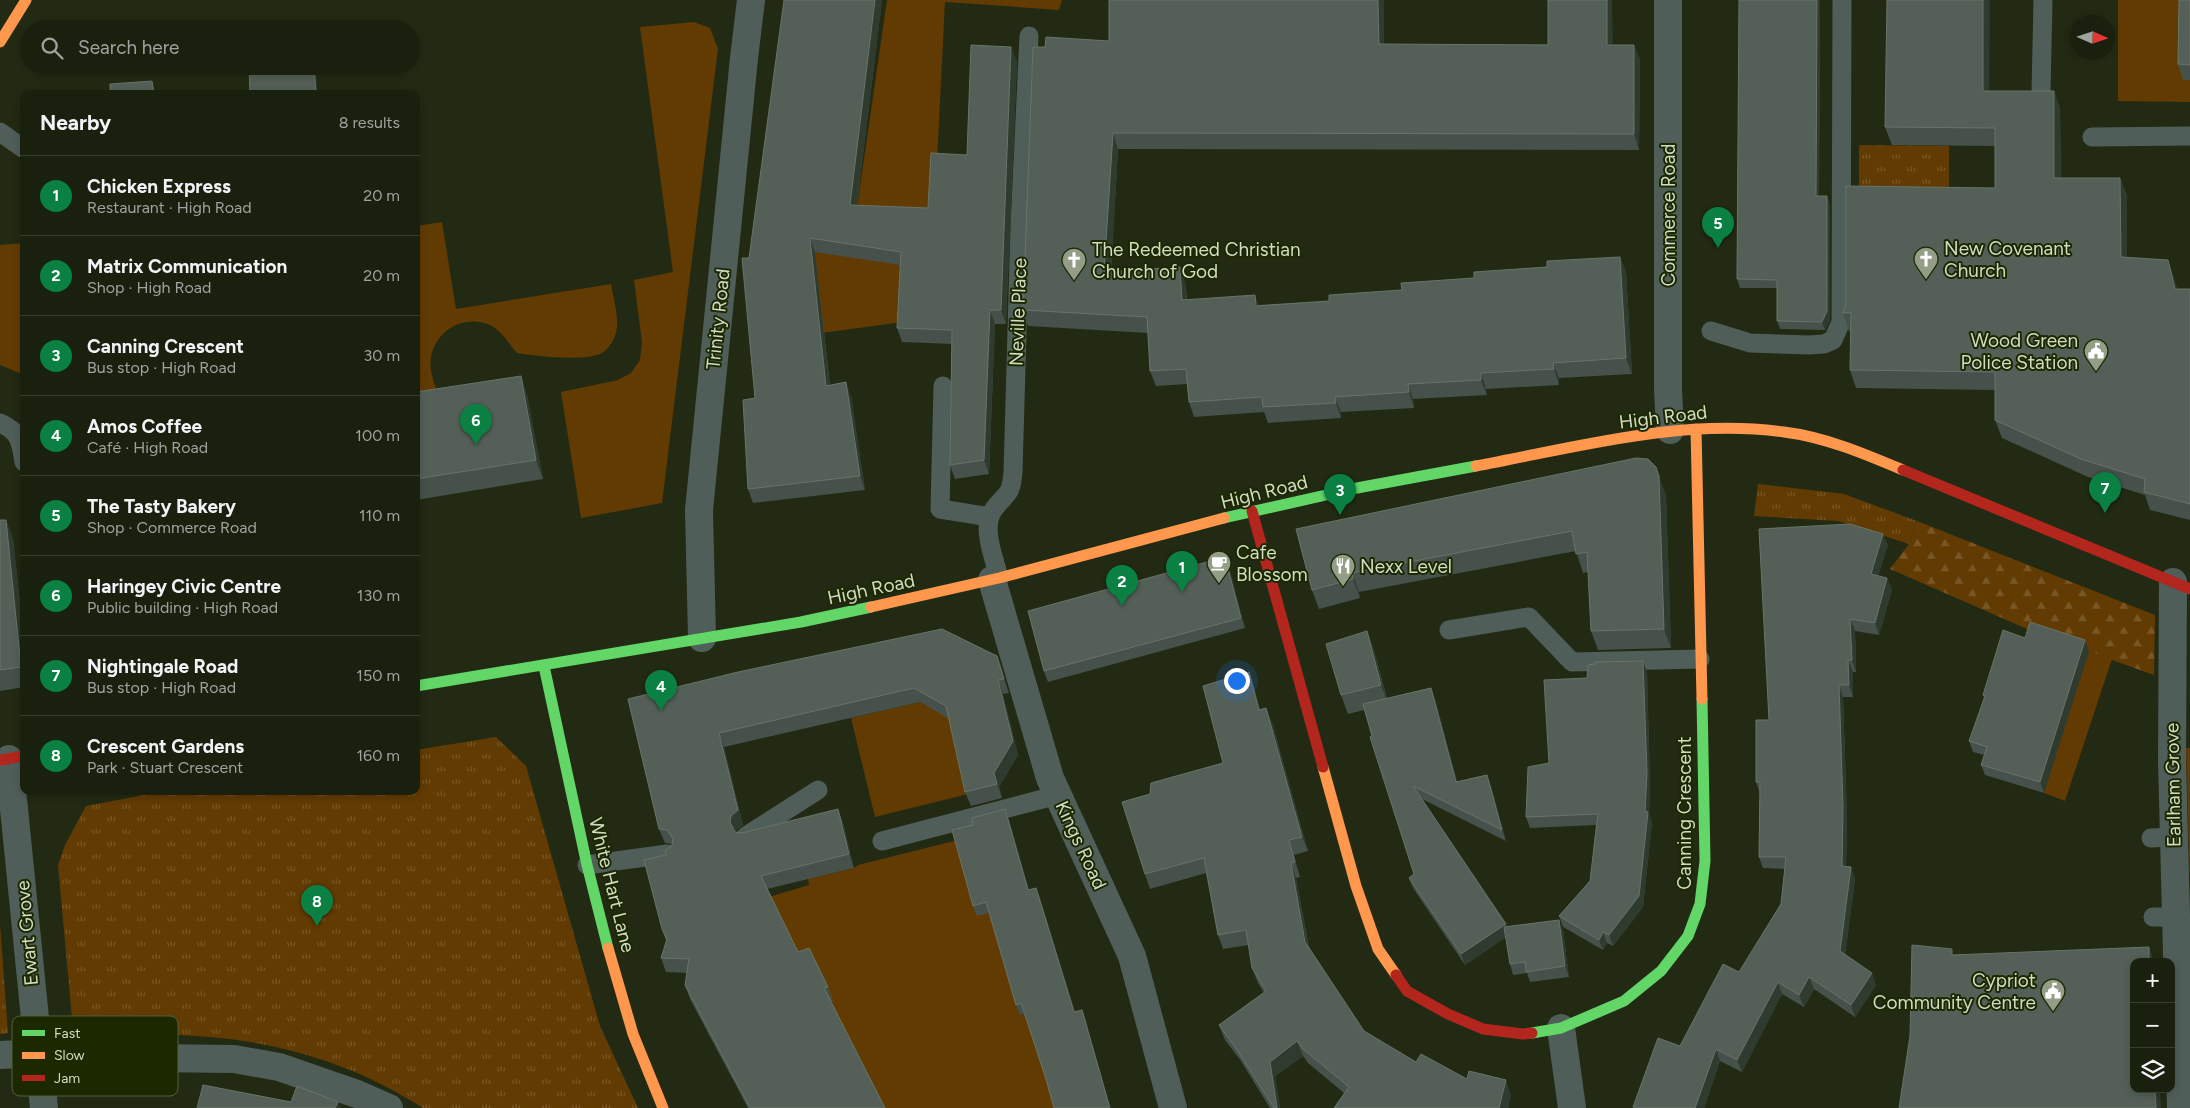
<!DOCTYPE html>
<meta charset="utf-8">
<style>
:root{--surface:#1a200e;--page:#232817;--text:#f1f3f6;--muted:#9fa39e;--line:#383e2e;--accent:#0b8043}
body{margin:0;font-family:Figtree,sans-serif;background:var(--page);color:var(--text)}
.controls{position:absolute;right:15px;bottom:15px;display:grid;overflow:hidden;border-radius:10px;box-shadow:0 2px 8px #0003}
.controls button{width:45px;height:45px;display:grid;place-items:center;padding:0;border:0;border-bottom:1px solid var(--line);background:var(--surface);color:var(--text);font:25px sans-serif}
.compass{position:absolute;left:2070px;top:15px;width:45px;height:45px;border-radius:50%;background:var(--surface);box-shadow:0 2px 8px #0003;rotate:93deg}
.you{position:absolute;left:1236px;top:680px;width:18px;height:18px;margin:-12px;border:4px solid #fff;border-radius:50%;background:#1a73e8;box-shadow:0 0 0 8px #1a73e833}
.badge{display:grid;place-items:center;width:32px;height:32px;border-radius:50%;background:var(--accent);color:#fff;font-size:16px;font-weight:700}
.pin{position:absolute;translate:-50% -41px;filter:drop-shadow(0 1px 2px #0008)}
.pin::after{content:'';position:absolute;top:26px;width:18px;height:15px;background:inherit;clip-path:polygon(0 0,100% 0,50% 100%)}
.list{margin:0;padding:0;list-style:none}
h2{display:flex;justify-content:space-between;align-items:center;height:65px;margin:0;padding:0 20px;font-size:21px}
h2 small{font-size:16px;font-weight:400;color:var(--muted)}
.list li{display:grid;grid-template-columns:32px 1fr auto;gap:15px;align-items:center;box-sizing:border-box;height:80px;padding:0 20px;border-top:1px solid var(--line)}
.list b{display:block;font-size:19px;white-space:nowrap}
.list p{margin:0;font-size:16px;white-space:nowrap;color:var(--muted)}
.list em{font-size:16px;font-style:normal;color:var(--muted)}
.icon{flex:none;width:28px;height:28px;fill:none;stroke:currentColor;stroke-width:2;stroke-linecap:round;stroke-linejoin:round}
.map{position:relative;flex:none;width:2190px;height:1108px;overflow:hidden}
.search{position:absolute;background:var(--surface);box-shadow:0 2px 8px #0003;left:20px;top:20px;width:400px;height:55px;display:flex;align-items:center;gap:12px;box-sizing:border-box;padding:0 18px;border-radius:28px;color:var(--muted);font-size:19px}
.panel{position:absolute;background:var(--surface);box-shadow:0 2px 8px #0003;left:20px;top:90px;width:400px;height:705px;border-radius:10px}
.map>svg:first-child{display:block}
</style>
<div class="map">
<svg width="2190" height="1108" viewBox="0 0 2190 1108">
<defs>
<pattern id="grass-tufts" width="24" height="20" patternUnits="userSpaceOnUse" patternTransform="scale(1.25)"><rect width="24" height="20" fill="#623b03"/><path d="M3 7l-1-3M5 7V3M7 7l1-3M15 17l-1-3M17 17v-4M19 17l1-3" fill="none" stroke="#785726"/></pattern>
<pattern id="forest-firs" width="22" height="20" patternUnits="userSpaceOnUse" patternTransform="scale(1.25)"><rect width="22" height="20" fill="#623b03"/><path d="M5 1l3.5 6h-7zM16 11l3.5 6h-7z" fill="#785726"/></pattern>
</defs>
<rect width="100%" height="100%" fill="#222a13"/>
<path fill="url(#grass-tufts)" d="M1859 145 1949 146V206L1859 205Z
M1758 484 1844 494 1917 521 1909 544 1838 521 1754 516Z
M496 737 526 766 600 1026 638 1108H423C318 1040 197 1025 74 1040L58 865 65 845 86 806 165 791H416V750Z
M2186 748H2190V885Z
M0 924 8 1033 0 1034Z"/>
<path fill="url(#forest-firs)" d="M1917 521 2155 615 2154 675 2034 632 1890 569 1909 544Z"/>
<path fill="#623b03" d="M887 0H1062L1059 10 945 2 934 222 903 322 813 334 814 241 852 242Z
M2118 0H2190V102L2118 101Z
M694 22 710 28 718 49 662 503 581 518 561 392 618 380 631 373 640 360 642 342 634 280 673 272 640 27Z
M442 222 456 309 611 284C613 297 618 313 617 326 617 335 610 349 602 353 585 362 535 356 517 353 509 344 501 330 490 325 464 314 436 330 431 357 429 369 433 380 437 391L416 394V226Z
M24 243V375L0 365V245Z
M2089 651 2112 659 2065 801 2044 793Z
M920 702 952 720 968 794 875 817 851 718Z
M974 836 1021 1015 1025 1014 1065 1108H859L769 897 809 885 808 879 854 868 858 865Z"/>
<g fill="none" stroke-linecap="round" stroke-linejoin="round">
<path stroke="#505e59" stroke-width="19" d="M2041 92 2043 0
M0 132 24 149
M2092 137 2190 136
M1711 331 1750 343 1809 345 1824 344 1833 340 1841 322 1842 0
M943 386 940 509 990 517
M0 423C20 432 21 442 24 462
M999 578C995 559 980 527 994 509 1007 492 1011 496 1013 472L1020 226 1029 36
M1449 630 1529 617 1572 662 1700 659
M746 836 818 790
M2151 838 2174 837
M882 841 1058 795
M587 865 667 854
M2153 917H2176"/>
<path stroke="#505e59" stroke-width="28" d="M1668 0V389L1670 430
M992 580 1050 778 1132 956 1173 1108
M2173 582 2172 761 2181 1108
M702 638 699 510 744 58 751 0
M9 759 44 1108
M1561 1028 1572 1108
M0 1055 37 1053 69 1060 150 1058 234 1059 279 1067 357 1094 389 1108"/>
<path stroke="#63d668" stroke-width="11" d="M1224 518 1357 488 1476 466
M544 666 587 865 608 948
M416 686 801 622 871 607
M1532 1033 1561 1028 1624 1001 1661 971 1688 936 1700 904 1705 861 1702 699"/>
<path stroke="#ff974d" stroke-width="11" d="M0 42 26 0
M1696 429 1702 699
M1476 466C1578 447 1680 418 1784 432 1825 437 1865 454 1903 470
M871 607 999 578 1224 518
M1323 767 1356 886 1378 949 1396 975
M608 948 633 1034 663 1108"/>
<path stroke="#b3261e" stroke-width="11" d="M1903 470 2190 589
M1252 511 1323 767
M0 760 24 756
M1396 975 1407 991 1448 1014 1483 1029 1523 1034 1532 1033"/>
</g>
<path fill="#45514a" d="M882 0 857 205 928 208 967 155 1017 61 1006 324H995L989 474 955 479 950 465 952 344 902 342 897 328 900 265 815 252 830 385 851 396 865 490 753 503 748 489 755 398 749 258Z
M1739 0H1820L1819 196 1830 204V320L1825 330 1780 329 1777 321V288H1740L1737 279Z
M2190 0V80H2183L2178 64Z
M1109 41 1384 44 1634 45 1640 60 1639 150 1118 149 1111 272 1185 282 1187 299 1259 305 1329 301 1402 290 1474 278 1620 257 1626 272 1632 374 1559 378V385L1486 389 1487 395 1413 399 1414 408 1341 412V418L1268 423 1264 412 1194 417 1189 402 1187 384 1156 386 1150 371 1148 333 1028 326 1023 310 1045 47Z
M1989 91H2054L2060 109 2061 178H2120L2127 196V257L2168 260 2174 278 2177 289H2190V520L2150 510 2145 495 2088 477 2002 438 1995 420V390L1856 388 1850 370V331H1849L1843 313 1995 188V146L1892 145 1885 127Z
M521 376 527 395 543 479 416 500V392Z
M1666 495 1671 648 1598 650 1591 631 1588 572 1583 573 1576 551 1359 592 1360 598 1319 609 1312 590 1296 529Z
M0 520H6L13 539 24 641V687L0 691Z
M1888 545 1878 576 1887 578 1892 590 1879 635 1855 631 1856 672H1853V697H1843L1847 819 1846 866 1851 867 1855 879 1845 955 1876 985 1855 1017 1814 989 1804 1007 1782 994 1742 1072 1720 1061 1704 1108H1633V1107L1680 1046 1739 972 1781 904 1785 869 1763 868 1759 857 1760 793 1756 782 1769 720Z
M1225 557 1229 568 1245 628 1048 682 1044 671Z
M1367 631 1374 650 1387 698 1431 688 1435 699 1457 781 1491 786 1506 841 1422 799 1506 924 1507 927 1563 930 1569 977 1530 982 1527 973 1513 975 1510 964 1506 937 1465 965 1413 888 1409 878 1414 874 1364 710 1348 714 1341 695Z
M2025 638 2089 651 2044 793 1985 775 1981 765 1984 755 1973 752 1969 741 1984 699 1983 695Z
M997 656 1009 693 1003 694 1018 755 999 787 1002 798 971 806 965 792 949 719 920 702 724 747 743 825 736 830V832L742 833 838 809 843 823 854 868 767 889 798 952 828 987 833 1001 831 1002 885 1108H748L690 999 685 985 687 973 666 972 661 958 666 941 662 929 666 855 672 844 665 843 659 829 628 699Z
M1249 672 1254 687 1260 710 1272 722 1308 851 1294 855 1300 877 1296 878 1309 947 1364 1031 1416 1062 1511 1095 1508 1108H1334L1344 1093 1308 1063 1303 1056 1275 1076 1280 1108H1270L1241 1061 1225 1040 1219 1025 1264 993 1258 983 1252 968 1249 945 1223 949 1218 935 1206 873 1150 889 1145 874 1150 794 1223 763Z
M1647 672 1650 784 1649 814 1652 822 1643 907 1613 946 1607 943 1603 950 1563 927 1559 916 1590 881 1596 825 1530 828 1526 817 1587 678Z
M1009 820 1029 890 1036 888 1040 898 1075 1012 1082 1010 1086 1020 1046 1079 1025 1014 1020 1015 1016 1005 989 913 977 916 973 906Z"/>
<path fill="#303b2f" d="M875 0H882L855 219 850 205Z
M1378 0H1384V60L1379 44Z
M1607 0H1612L1613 60 1607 45Z
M1817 0H1820L1819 204 1816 196Z
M1983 0H1990L1989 109 1983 91Z
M1634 45 1640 60 1639 150 1634 134Z
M1011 47 1017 61 1006 324 1001 310Z
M314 66H315L318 94H316Z
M152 81 154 87 155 94H154Z
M2054 91 2060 109 2061 197 2054 178Z
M1113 133 1118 149 1110 288 1104 272Z
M2120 178 2127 196V275L2121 257Z
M1827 196 1830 204V320L1825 330 1822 322Z
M810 238 815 252 831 399 826 386Z
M1620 257 1626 272 1632 374 1626 358Z
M2168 260 2174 278 2182 307 2175 289Z
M1180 267 1185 282 1188 315 1182 300Z
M1255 295 1261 311 1256 306Z
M990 310 995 324 989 474 984 460Z
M1553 363 1559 378V385L1554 369Z
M1481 373 1486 389 1487 395 1481 380Z
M521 376 527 395 543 479 536 460Z
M846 382 851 396 865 490 860 476Z
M1408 384 1413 399 1414 408 1409 392Z
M1335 397 1341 412V418L1336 403Z
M1659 476 1666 495 1671 648 1664 629Z
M6 520 13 539 24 641V673L21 667Z
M1883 534 1888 545 1875 586 1871 574Z
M1225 557 1229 568 1245 628 1241 618Z
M1352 573 1359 592 1360 598 1353 579Z
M1887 578 1892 590 1879 635 1875 623Z
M1850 619 1855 631 1856 672 1852 660Z
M1367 631 1374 650 1388 704 1381 685Z
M2085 640 2089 651 2044 793 2040 782Z
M997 656 1002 670 1009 693 1004 679Z
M1848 660 1853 672V697L1849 685Z
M1643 661 1647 672 1650 784 1649 814 1652 822 1643 907 1613 946 1609 935 1645 811Z
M1249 672 1254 687 1264 725 1259 710Z
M998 680 1003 694 1018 755 999 787 1002 798 994 773Z
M1839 685 1843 697 1847 819 1846 878 1842 866Z
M1431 688 1435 699 1460 792 1456 782Z
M1266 708 1272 722 1308 851 1302 837Z
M719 733 724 747 743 825 736 830 735 836 730 822Z
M1487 775 1491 786 1506 841 1502 830Z
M838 809 843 823 854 868 849 854Z
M1005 809 1009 820 1032 901 1028 890Z
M1289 840 1294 855 1300 877 1295 862Z
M1291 863 1296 878 1310 956 1305 942Z
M1851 867 1855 879 1844 963 1840 951Z
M1036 888 1040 898 1078 1023 1074 1012Z
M1559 920 1563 930 1569 977 1565 966Z
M1506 924 1510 934 1465 965 1461 954Z
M1603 932 1607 943 1603 950 1599 940Z
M2149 947 2154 962H2149Z
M1872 973 1876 985 1855 1017 1851 1005Z
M1809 977 1814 989 1804 1007 1799 995Z
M1778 982 1782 994 1742 1072 1737 1060Z
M1082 1010 1086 1020 1110 1108Z
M1297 1041 1303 1056 1275 1076 1280 1108H1277L1270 1062Z
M1716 1049 1720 1061 1704 1108H1695Z
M1506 1080 1511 1095 1508 1108H1499Z
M2155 1089H2160L2161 1108H2156Z
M338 1102 340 1108H335Z"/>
<path fill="#546057" stroke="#687469" d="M784 0H875L850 205 928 208 931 153 967 155 971 45 1011 47 1001 310H990L984 460 950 465 952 330 897 328 901 252 810 238 826 386 846 382 860 476 748 489 743 400 755 398 742 258H749Z
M1109 0H1378L1379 44 1548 45V0H1607V45H1634V134L1113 133 1104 272 1180 267 1182 300 1255 295 1256 306 1329 301V295L1402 290 1401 283 1474 278V272L1547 267V261L1620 257 1626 358 1553 363 1554 369 1481 373V380L1408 384 1409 392 1335 397 1336 403 1263 407 1262 397 1189 402 1186 369 1150 371 1147 317 1023 310 1033 47H1045L1046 37 1109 41Z
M1739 0H1817L1816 196H1827V311L1822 322 1777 321V280L1737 279Z
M1887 0H1983V91H2054V178H2120L2121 257 2168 260 2175 289H2190V504L2144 492 2145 479 2081 459 1995 420V372L1850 370 1851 313H1843L1846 304V186L1995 188V128L1885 127Z
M2179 0H2190V65L2178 64Z
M249 66H314L316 94H250Z
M152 81 154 94H110V84Z
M521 376 536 460 416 479V392Z
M1636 458 1648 459 1656 467 1659 476 1664 629 1591 631 1587 552 1576 554 1572 531 1352 573 1353 579 1312 590 1296 529Z
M0 520H6L21 667 0 670Z
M1850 524 1883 534 1871 574 1887 578 1875 623 1850 619 1852 660H1848L1849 685H1839L1843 807 1842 866 1851 867 1840 951 1872 973 1851 1005 1809 977 1799 995 1778 982 1737 1060 1716 1049 1695 1108H1637L1633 1107 1658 1038 1680 1046 1723 964 1739 972 1781 904 1786 857H1759L1760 782H1756V720H1769L1759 529Z
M1225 557 1241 618 1044 671 1028 611Z
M2030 622 2085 640 2040 782 1981 765 1987 747 1969 741 1985 696 1983 695 2003 630 2025 638Z
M942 629 997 656 1004 679 998 680 1013 741 994 773 997 784 965 792 946 706 914 688 719 733 738 810 731 816 730 822 735 832 742 833 838 809 849 854 761 876 798 952 809 948 828 987 824 988 885 1108H750L685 985 689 959 661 958 667 939 662 929 644 860 666 855 665 851 672 845 673 839 667 830 659 829 628 699 738 672Z
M1367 631 1381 685 1341 695 1326 644Z
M1643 661 1647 773 1645 811 1648 812 1639 896 1609 935 1603 932 1599 940 1559 916 1590 881 1598 814 1526 817 1528 767 1549 763 1544 680 1587 678 1588 665 1595 664V662Z
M1249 672 1259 710 1266 708 1302 837 1289 840 1295 862 1291 863 1305 942 1364 1031 1416 1062 1421 1054 1467 1079 1469 1071 1506 1080 1499 1108H1334L1349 1087 1303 1049 1297 1041 1270 1062 1277 1108H1274L1235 1047 1219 1025 1266 991 1252 968 1246 930 1218 935 1204 858 1145 874 1122 802 1150 794 1151 783 1223 763 1203 686Z
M1431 688 1456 782 1487 775 1502 830 1413 786 1506 924 1461 954 1409 878 1414 874 1370 737 1372 736 1363 704Z
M1005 809 1028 890 1036 888 1074 1012 1082 1010 1110 1108H1054L1046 1079 1021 1003 1016 1005 986 902 973 906 952 830 973 825 972 818Z
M1559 920 1565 966 1526 972 1525 962 1510 964 1504 927Z
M1912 945 1952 949V955L2149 947V962H2134V1089H2155L2156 1108H1899L1910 1036Z
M203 1085 291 1102 297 1086 338 1102 335 1108H197Z"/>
<defs>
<symbol id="church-pin" viewBox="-11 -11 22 30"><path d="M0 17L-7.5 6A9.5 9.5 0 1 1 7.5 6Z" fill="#949e87" stroke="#1c2900"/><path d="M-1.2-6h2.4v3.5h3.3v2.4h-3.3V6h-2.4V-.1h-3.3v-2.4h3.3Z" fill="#fff"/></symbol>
<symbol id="civic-pin" viewBox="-11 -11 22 30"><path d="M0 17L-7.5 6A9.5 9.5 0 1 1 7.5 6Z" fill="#949e87" stroke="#1c2900"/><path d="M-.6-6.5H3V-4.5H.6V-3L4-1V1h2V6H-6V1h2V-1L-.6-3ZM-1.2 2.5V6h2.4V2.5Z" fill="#fff"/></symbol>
<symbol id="cafe-pin" viewBox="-11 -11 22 30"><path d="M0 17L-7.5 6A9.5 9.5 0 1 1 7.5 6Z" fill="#949e87" stroke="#1c2900"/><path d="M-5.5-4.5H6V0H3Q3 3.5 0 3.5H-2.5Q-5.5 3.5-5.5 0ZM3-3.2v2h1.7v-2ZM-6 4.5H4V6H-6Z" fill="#fff"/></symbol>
<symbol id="restaurant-pin" viewBox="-11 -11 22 30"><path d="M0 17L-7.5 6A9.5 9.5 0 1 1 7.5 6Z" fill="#949e87" stroke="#1c2900"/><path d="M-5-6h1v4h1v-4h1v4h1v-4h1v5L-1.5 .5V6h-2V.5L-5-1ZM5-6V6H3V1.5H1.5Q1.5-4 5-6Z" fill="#fff"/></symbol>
</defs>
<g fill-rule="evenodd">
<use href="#church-pin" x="1912" y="245" width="28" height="38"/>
<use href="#church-pin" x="1060" y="246" width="28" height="38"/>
<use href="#civic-pin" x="2082" y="337" width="28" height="38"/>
<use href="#cafe-pin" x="1205" y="549" width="28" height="38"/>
<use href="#restaurant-pin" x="1329" y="552" width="28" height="38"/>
<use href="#civic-pin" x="2039" y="977" width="28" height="38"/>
</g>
<g text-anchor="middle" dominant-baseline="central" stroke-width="4" stroke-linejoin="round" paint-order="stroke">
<g font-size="19" fill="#d2dcc5" stroke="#1c2900">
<text transform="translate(1668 215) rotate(-90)">Commerce Road</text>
<text transform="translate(1018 312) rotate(-88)">Neville Place</text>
<text transform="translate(718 319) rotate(-84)">Trinity Road</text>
<text transform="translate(1663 417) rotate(-7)">High Road</text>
<text transform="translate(1264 492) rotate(-14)">High Road</text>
<text transform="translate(871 589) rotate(-12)">High Road</text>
<text transform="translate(2173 785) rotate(-91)">Earlham Grove</text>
<text transform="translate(1684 813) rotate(-90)">Canning Crescent</text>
<text transform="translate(1081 845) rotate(65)">Kings Road</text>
<text transform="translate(612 885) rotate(76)">White Hart Lane</text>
<text transform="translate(27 933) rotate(-95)">Ewart Grove</text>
</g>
<g font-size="19" fill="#d2dcc5" stroke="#1c2900" text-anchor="start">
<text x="1944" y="248">New Covenant<tspan x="1944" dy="22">Church</tspan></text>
<text x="1092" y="249">The Redeemed Christian<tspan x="1092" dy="22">Church of God</tspan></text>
<text x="2078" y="340" text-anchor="end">Wood Green<tspan x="2078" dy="22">Police Station</tspan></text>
<text x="1236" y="552">Cafe<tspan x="1236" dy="22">Blossom</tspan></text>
<text x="1360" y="566">Nexx Level</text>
<text x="2036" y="980" text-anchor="end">Cypriot<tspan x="2036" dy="22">Community Centre</tspan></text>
</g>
</g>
<rect x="12" y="1016" width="166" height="80" rx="8" fill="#1c2900" stroke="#535f3b" stroke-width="1"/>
<rect x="22" y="1030" width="23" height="6" fill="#63d668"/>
<rect x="22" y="1052" width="23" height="7" fill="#ff974d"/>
<rect x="22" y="1075" width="23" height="6" fill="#b3261e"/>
<g font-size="14" fill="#d2dcc5">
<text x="54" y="1038">Fast</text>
<text x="54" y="1060">Slow</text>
<text x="54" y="1083">Jam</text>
</g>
</svg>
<div class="controls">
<button>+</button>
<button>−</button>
<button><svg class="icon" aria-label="layers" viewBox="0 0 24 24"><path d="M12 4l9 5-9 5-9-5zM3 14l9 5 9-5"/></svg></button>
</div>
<svg class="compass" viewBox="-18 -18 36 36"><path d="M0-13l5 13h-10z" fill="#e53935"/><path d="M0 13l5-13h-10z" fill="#9fa39e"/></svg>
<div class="you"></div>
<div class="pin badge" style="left:1182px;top:592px">1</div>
<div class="pin badge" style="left:1122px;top:606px">2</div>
<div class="pin badge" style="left:1340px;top:515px">3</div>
<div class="pin badge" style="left:661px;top:711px">4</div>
<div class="pin badge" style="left:1718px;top:248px">5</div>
<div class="pin badge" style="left:476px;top:445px">6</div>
<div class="pin badge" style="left:2105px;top:513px">7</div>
<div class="pin badge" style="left:317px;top:926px">8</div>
<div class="search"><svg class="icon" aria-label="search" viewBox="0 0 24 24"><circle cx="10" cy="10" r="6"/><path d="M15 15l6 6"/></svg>Search here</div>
<section class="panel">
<h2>Nearby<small>8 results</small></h2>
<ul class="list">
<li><span class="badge">1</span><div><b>Chicken Express</b><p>Restaurant · High Road</p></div><em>20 m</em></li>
<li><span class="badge">2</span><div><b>Matrix Communication</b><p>Shop · High Road</p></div><em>20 m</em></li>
<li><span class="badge">3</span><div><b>Canning Crescent</b><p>Bus stop · High Road</p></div><em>30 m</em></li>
<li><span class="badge">4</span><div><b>Amos Coffee</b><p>Café · High Road</p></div><em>100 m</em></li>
<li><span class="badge">5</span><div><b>The Tasty Bakery</b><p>Shop · Commerce Road</p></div><em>110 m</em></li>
<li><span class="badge">6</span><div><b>Haringey Civic Centre</b><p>Public building · High Road</p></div><em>130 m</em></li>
<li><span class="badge">7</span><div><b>Nightingale Road</b><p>Bus stop · High Road</p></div><em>150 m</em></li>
<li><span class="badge">8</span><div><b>Crescent Gardens</b><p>Park · Stuart Crescent</p></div><em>160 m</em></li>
</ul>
</section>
</div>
